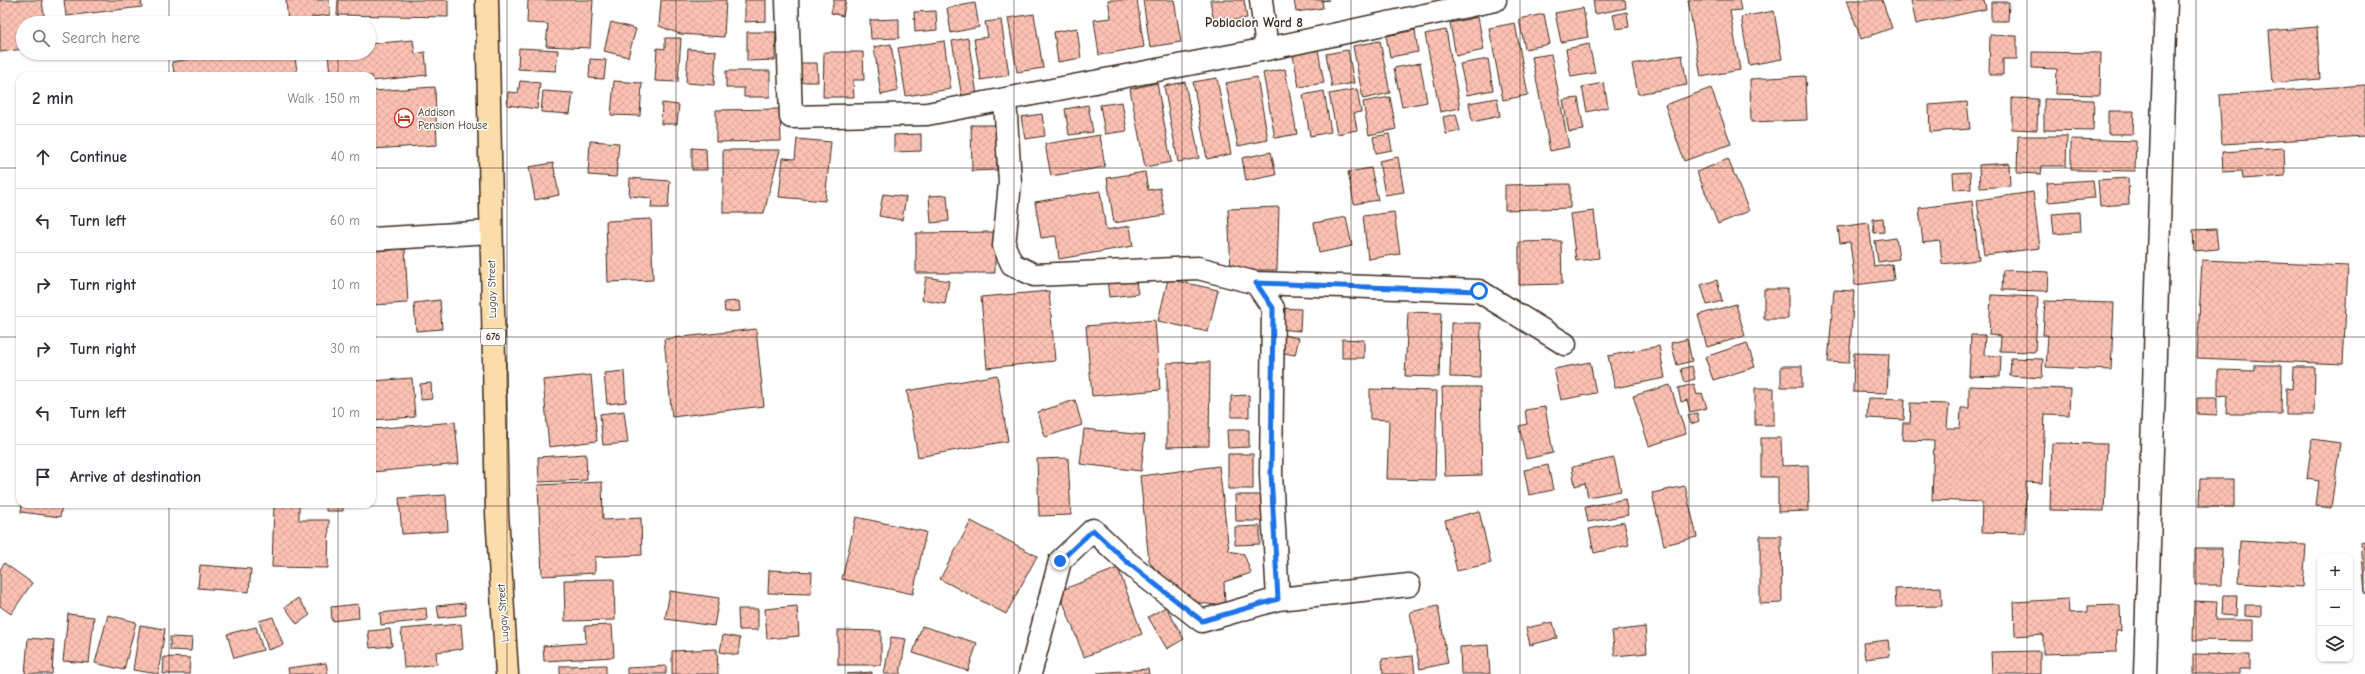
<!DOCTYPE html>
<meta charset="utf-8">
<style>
:root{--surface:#fff;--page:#f7f7f7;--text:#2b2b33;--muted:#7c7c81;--line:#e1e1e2}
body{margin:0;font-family:"Comic Neue",sans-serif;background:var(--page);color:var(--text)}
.controls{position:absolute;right:12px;bottom:12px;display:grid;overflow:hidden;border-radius:8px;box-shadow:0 1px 3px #0004}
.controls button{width:36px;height:36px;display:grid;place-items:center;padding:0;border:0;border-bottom:1px solid var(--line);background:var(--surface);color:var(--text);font:20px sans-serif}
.stop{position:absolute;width:12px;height:12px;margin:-9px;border:3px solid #1a73e8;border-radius:50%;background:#fff}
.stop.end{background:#1a73e8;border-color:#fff;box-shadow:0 1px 4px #0008}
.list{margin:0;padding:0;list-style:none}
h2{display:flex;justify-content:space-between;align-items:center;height:52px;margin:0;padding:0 16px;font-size:17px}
h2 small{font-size:13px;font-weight:400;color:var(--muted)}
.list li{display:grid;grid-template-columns:26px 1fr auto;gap:12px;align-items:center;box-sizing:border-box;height:64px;padding:0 16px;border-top:1px solid var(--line)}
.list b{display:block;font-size:15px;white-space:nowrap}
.list em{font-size:13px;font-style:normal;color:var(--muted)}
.icon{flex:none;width:22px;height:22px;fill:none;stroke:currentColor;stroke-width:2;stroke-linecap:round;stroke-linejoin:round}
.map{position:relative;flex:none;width:2365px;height:674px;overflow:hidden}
.search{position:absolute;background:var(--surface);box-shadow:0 1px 3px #0004;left:16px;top:16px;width:360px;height:44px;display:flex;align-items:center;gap:10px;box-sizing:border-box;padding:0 14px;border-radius:22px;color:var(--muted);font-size:15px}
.panel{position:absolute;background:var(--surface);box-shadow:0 1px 3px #0004;left:16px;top:72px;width:360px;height:436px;border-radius:12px}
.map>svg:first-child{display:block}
</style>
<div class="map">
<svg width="2365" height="674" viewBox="0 0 2365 674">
<defs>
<pattern id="building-cross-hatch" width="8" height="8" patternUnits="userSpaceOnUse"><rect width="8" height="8" fill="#fcc2b3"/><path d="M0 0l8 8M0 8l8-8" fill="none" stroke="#d9a79a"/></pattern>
</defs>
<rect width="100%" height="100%" fill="#fff"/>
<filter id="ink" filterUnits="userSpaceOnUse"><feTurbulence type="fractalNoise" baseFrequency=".025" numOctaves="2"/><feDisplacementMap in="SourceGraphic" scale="8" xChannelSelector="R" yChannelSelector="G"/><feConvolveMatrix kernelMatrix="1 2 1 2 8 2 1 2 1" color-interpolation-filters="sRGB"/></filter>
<g filter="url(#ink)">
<path fill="url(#building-cross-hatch)" stroke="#3b2a1e" d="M0 0H42L45 23H23V49L0 52Z
M64 0H141L142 7 66 16Z
M286 0H329L330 15 312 17V23H288Z
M338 0H448V17L337 15Z
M528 0H593L590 48 546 46 548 24 527 23Z
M661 0H726L724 37 680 34 659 26Z
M745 0H766V21L745 22Z
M834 0H846L843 16 831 13Z
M1108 0H1137L1144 47 1099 55 1094 20 1111 18Z
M1143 0H1174L1181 42 1150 47Z
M1210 0H1244L1247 18 1214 23Z
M1294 0H1329L1322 1 1323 8 1296 12Z
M1593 0H1625L1626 8 1595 14Z
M1688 0H1739L1741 10 1730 11 1740 70 1701 77Z
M1847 0H1882L1892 28 1861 39Z
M1911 0H1984L1986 9 1916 24Z
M1991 2H2009L2008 21H1991Z
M975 3 979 27 951 33 947 8Z
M1583 8 1588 37 1561 42 1555 13Z
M936 11 937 30 915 32 914 12Z
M1774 11 1782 59 1749 65 1741 17Z
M1627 12 1629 27 1616 29 1613 15Z
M1034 14 1043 68 1017 72 1008 18Z
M1544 14 1550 44 1525 49 1519 19Z
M1478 17 1484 50 1456 56 1450 23Z
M899 19V38L871 39 870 20Z
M1001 20 1009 75 981 80 974 39 988 37 985 22Z
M611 22 636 29 628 57 604 51Z
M1515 23 1528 95 1503 100 1489 28Z
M2317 27 2320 79 2273 83 2269 31Z
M1077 28 1081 58 1058 62 1054 32Z
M1415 30 1418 52 1390 57 1386 36Z
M1446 30 1460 108 1440 112 1425 34Z
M747 32H776L775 60 747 61Z
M1990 35 2017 36V59H2003V75H1989Z
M665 38H681L678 82 655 81 657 48 665 49Z
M968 38 977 95 962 97 952 41Z
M413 40 415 54 425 52 427 75 372 81V76H330L328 53H369V44Z
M944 41 951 89 906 96 898 48Z
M1380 41 1390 93 1363 99 1353 46Z
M891 44 898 91 881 95 874 47Z
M1589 44 1595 73 1571 77 1566 49Z
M519 48 558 50 556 71 518 69Z
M688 49 716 51 714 85 686 83Z
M1318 50 1324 83 1299 87 1293 55Z
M1348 50 1354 83 1332 87 1326 54Z
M824 52H863L864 80H853L854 97H823Z
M2032 52 2101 53 2100 95 2056 94 2057 69 2032 68Z
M224 53H294L298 76H175L172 62Z
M1551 54 1569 147 1550 151 1532 57Z
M1682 55 1687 85 1638 94 1632 64Z
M590 59 606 60 604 79 589 78Z
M1488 59 1493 90 1467 95 1460 64Z
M800 63H817L818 82H801Z
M1420 63 1427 102 1402 107 1394 68Z
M1285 69 1297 134 1275 138 1263 73Z
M726 71H770V97H744V88H726Z
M1805 76 1807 120 1751 122 1750 79Z
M1257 77 1268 140 1238 146 1226 83Z
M1217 78 1231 154 1207 159 1193 82Z
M520 81 540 83 537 109 507 105 508 92 518 93Z
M614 81 642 83 640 116 611 115Z
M1185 82 1199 158 1178 162 1164 86Z
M1157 83 1171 162 1145 167 1130 89Z
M1604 83 1608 107 1587 112 1582 87Z
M2365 85V136L2222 144 2219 95Z
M435 87 437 145 372 149V91Z
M1711 88 1731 144 1684 161 1665 105Z
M1357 89 1361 112 1354 113 1357 130 1337 134 1329 94Z
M543 91 573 93 570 114 541 112Z
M1324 91 1331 132 1310 136 1303 95Z
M1390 97 1396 129 1369 135 1363 102Z
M1497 98 1500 116 1472 122 1469 103Z
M1578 98 1584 130 1569 132 1563 100Z
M2012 98 2038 99 2037 130 2012 129Z
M2044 99 2094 100 2093 131 2044 130Z
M1122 102 1127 131 1105 134 1100 105Z
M1967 102 1970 129 1930 132 1929 105Z
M662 103 679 105 677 124H661Z
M1088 105 1093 132 1069 135 1065 109Z
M780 109 781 141 716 142V110Z
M2108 111H2134L2133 134H2108Z
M1042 114 1045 136 1025 139 1021 117Z
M1456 114 1460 131 1446 134 1443 117Z
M971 125H996L997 170 972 171Z
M921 134V151L894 152V135Z
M1389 134 1392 150 1376 153 1373 137Z
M1100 135 1105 167 1051 176 1045 144Z
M2018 136H2067L2066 166H2042L2041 174 2017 173Z
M797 139 831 142 825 201 779 197 783 158 795 159Z
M2071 139 2136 141 2135 171 2071 170Z
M590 141 619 143 616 177 588 175Z
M692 148 706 149 707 170H692Z
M2284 148 2285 176 2243 179 2242 171 2223 172 2222 152Z
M723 150H780L764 213H723Z
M1271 152 1276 175 1246 181 1242 158Z
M1398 157 1404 192 1385 195 1379 161Z
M1728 159 1749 211 1718 224 1697 172Z
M553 163 559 195 535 200 529 167Z
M2009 163 2010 186 1980 188 1979 165Z
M1371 168 1378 200 1354 204 1348 172Z
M1145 172 1148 190 1160 188 1165 215 1114 223 1107 178Z
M1970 172 1971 189 1954 190 1953 173Z
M630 178 670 181 668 208H651L652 198 629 196Z
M2128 178 2129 204 2100 206 2098 180Z
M2093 180 2095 198 2048 202 2047 183Z
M1570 184V208L1505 210V185Z
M1100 191 1106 230 1130 226 1133 246 1059 259 1056 236 1041 238 1035 202Z
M2033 192 2040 248 1984 255 1977 200Z
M883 194 906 197 902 220 879 216Z
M947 195 949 221 931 223 929 196Z
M1972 201 1979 260 1942 264 1940 241 1923 243 1919 208Z
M1279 207 1277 270H1231L1228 209Z
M1594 211 1599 258 1576 261 1570 214Z
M1394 212 1400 254 1368 259 1363 216Z
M2079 212 2080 232 2054 234 2052 214Z
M1346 217 1352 246 1319 253 1314 223Z
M1883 218 1884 232 1874 233 1873 219Z
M651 219 653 280 608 282 606 221Z
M1869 223 1874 267 1892 264 1894 280 1855 285 1850 242 1840 243 1838 227Z
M2216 229 2218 249 2194 251 2193 230Z
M995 232V273H916V233Z
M1896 238 1899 259 1878 262 1875 241Z
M1561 241 1562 284 1519 285V242Z
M405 249 408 303 372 305V251Z
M2202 260 2348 266 2343 364 2197 358Z
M2003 270 2049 272 2048 291 2002 290Z
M1135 276 1138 294 1109 297 1107 279Z
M926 277 949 281 945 304 922 300Z
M1168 279 1218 290 1208 332 1158 321Z
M1717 280 1722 301 1707 305 1701 285Z
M1764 289H1788V319H1764Z
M1834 290 1854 291 1849 363 1828 362Z
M1049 291 1055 361 987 368 981 297Z
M1991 295 2038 297 2035 352 2000 351 2001 336 1989 335Z
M440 300 442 329 416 331 414 303Z
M739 301 740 311 725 312 724 302Z
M2045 301 2114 303 2111 370 2046 367 2048 335H2043Z
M1736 304 1745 336 1707 347 1698 315Z
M1279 308 1301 309 1300 331 1278 329Z
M1408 312 1441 313 1439 377 1405 376Z
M1155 320 1160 390 1092 396 1086 326Z
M1451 323H1481L1480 378 1450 377Z
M756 329 764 406 672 417 664 339Z
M1283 335 1299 338 1295 355 1279 352Z
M1971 335H1985L1984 355 2001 356 2000 377 1969 376Z
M1342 339 1364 340V358H1342Z
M1687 339 1692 361 1677 365 1671 343Z
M1747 343 1755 367 1713 380 1705 357Z
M1659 346 1665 378 1615 388 1608 356Z
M1854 353 1889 354 1887 393 1853 392Z
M2011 358 2043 359 2042 378 2010 376Z
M1210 362 1209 446 1167 447V363Z
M1590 362 1596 393 1561 400 1554 369Z
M2255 365H2282L2281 414H2226L2227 395 2218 396V370L2255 371Z
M1692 366 1695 379 1685 382 1681 369Z
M1781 366H1802V387H1781Z
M2293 367H2315L2314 415H2286V388L2292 389Z
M624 371 626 402 607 404 604 373Z
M591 375 597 441 549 447 543 380Z
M997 375 1008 441 918 457 907 391Z
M412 378 415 417 372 420V381Z
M431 383 432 399 421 400 420 384Z
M1694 384 1697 395 1702 393 1707 408 1690 412 1687 400 1681 402 1678 388Z
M1670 385 1686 434 1649 446 1633 396Z
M1969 386 2070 389 2069 415 2045 414 2042 483 2026 482 2025 533 1981 532 1982 502 1932 500 1934 441 1902 440 1903 423H1910L1911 403 1949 404 1947 428H1960L1961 408H1969Z
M1442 387H1480L1482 475 1445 476Z
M1755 388H1774V425H1755Z
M1370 389 1437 391 1435 480 1387 479 1389 420 1370 419Z
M1249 395V417H1231V396Z
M1868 398 1905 399 1904 420 1867 418Z
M2197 398H2217V415L2197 414Z
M1075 400 1082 425 1045 437 1038 412Z
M1545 407 1553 453 1526 459 1519 426 1527 424 1525 410Z
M624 411 628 443 603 445 600 414Z
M1697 413 1699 421 1691 424 1688 415Z
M455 422 459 464 372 472V429Z
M1084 429 1145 435 1141 471 1080 464Z
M1227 430H1249V447L1228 448Z
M1761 438H1781L1782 466 1808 465 1809 511 1778 512V477H1761Z
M2312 439 2340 443 2331 508 2316 506 2319 481 2307 479Z
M2052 443 2107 444 2104 511 2050 510Z
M586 454 587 480 539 482 538 457Z
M1228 454H1253V489H1228Z
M1068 458 1071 515 1039 516 1037 459Z
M1614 458 1621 491 1588 497 1585 483 1575 486 1572 467Z
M1548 465 1553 490 1529 495 1524 470Z
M1219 466 1229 551 1244 554 1251 573 1224 582 1225 607 1190 601 1165 582 1149 561 1140 476Z
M2200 479H2234V507H2199Z
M602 482 603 520 641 518 642 555 595 557V573L542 576 538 485Z
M1685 486 1697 537 1664 545 1652 493Z
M446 495 448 531 402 534 399 498Z
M1235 495H1262V521H1236Z
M1625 499 1628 515 1588 522 1585 507Z
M22 504H62L60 517 21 512Z
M326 504H343V511H326Z
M274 505H299V520H329L328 568 272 567Z
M1479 511 1491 563 1457 571 1445 520Z
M856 517 926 532 913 594 842 579Z
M971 521 1037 556 1006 614 940 579Z
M1624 522 1629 545 1594 553 1589 529Z
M1260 526V544L1235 545V527Z
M1760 536H1781L1782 603 1760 604Z
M2240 541 2306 545 2303 587 2238 583Z
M2365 541V594L2361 542Z
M2195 548H2222L2221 585H2195Z
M4 563 32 583 11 614 0 606V570Z
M200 565 251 569 249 592 198 588Z
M1118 568 1142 634 1084 657 1059 591Z
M769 570 812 572 811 594 768 593Z
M614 579 615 620 565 621 564 580Z
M1941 587 1942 606 1896 607 1895 589Z
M670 591 719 598 714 626 665 619Z
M2223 595H2237L2236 616 2222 615Z
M298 598 310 615 297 624 285 607Z
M2068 599 2069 613 2088 612V606L2120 605 2121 631H2116L2117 652 2043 654V634L2015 636 2014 602Z
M2194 601 2217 602 2216 620H2253V641L2193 640Z
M465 603 466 615 439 618 437 606Z
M358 604 359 618 332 621 331 607Z
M2245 605H2261V617L2245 616Z
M797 606 799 636 767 639 765 609Z
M1438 606 1448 663 1420 669 1410 612Z
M1166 607 1184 639 1167 649 1148 617Z
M426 608 427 620 381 625 380 613Z
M738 609H758V630H739Z
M68 614 94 617 89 663 63 661Z
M108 615 136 622 124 670 95 663Z
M273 617 283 645 268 650 259 621Z
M1553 622 1557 638 1530 645 1526 628Z
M461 624 463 649 436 652 437 664 404 668 401 629Z
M140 625 165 629 158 674 133 670Z
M612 625 614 657 544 661 543 646 586 643 585 626Z
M922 626 977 643 968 671 913 653Z
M256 627 263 650 234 658 227 634Z
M1645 627 1647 653 1615 656 1612 631Z
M390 629 392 646 370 648 368 631Z
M838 630 881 631V665H838Z
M723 635 740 638 738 655 720 652Z
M170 637 192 638 191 651 170 650Z
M891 637 906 639 900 674H884Z
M28 638 54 640 52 674H25Z
M1888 640 1890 656 1865 659 1863 643Z
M1488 645 1490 674H1461L1460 647Z
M717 649 718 674H672V651Z
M2040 651V674H1992L1991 652Z
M2193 654 2250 655V669H2239V674H2193Z
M1413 656 1415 674H1383L1382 659Z
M164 657 190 658 189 674H163Z
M326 663 328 674H289L288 668Z
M606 665V674H560V666Z
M666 666V674H627V668Z
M1148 669 1149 674H1097V673Z
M872 672V674H847Z"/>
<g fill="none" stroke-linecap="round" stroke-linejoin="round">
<defs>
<path id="minor" d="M787 0 791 117 927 114 1267 49 1495 0
M1261 0 1267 49
M1005 99 1010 183 1004 246 1012 264 1034 275 1198 268 1256 283 1273 308 1271 474 1278 599
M372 239 491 232
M1256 283 1479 291 1565 344
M1030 674 1060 561 1093 530 1127 562 1202 621 1278 599 1409 585
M2145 674 2166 0"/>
<path id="major" d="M487 0 497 514 507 674"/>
</defs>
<use href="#minor" stroke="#3b2a1e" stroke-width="25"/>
<use href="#major" stroke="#3b2a1e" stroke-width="25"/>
<use href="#minor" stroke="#fff" stroke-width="22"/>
<use href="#major" stroke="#fbddab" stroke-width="22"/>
</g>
</g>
<g fill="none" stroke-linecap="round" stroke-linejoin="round" filter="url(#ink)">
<path stroke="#1a73e8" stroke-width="5" d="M1060 561 1093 530 1127 562 1202 621 1278 599 1271 474 1273 308 1256 283 1479 291"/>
</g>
<path fill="none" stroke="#3b2a1e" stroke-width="1" stroke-opacity="0.55" d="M169 0V23M338 0V23M507 0V674M676 0V674M845 0V674M1014 0V674M1182 0V674M1351 0V674M1520 0V674M1689 0V674M1858 0V674M2027 0V674M2196 0V674M169 53V76M338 53V76M0 168H20M372 168H2365M0 337H20M372 337H2365M169 504V674M338 504V674M0 506H2365"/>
<defs>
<symbol id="hotel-ring" viewBox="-11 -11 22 22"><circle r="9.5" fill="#fff" stroke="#c8321e" stroke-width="1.5"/><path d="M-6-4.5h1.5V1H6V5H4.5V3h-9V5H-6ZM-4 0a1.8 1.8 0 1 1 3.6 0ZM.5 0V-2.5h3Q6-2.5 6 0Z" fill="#c8321e"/></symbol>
</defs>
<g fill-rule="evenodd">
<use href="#hotel-ring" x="393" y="107" width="22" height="22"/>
</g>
<g text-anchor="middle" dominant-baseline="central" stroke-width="3" stroke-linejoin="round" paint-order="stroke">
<rect fill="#fff" stroke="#766a62" stroke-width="1" x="481" y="329" width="24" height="16" rx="3"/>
<g font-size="10" font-weight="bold" fill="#3b2a1e">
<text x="493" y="337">676</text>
</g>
<g font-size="11" fill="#3b2a1e" stroke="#fff" text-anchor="start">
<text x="418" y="112">Addison<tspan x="418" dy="13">Pension House</tspan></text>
</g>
<g font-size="11" fill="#3b2a1e" stroke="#fff">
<text transform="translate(492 289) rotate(-91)">Lugay Street</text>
<text transform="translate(503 613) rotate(-94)">Lugay Street</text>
</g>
<g font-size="13" font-weight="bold" fill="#3b2a1e" stroke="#fff">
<text x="1254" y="22">Poblacion Ward 8</text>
</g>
</g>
</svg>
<div class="controls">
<button>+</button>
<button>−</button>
<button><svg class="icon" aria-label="layers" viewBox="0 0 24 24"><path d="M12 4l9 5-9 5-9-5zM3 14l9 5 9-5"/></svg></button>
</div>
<div class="stop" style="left:1479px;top:291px"></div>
<div class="stop end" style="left:1060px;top:561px"></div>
<div class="search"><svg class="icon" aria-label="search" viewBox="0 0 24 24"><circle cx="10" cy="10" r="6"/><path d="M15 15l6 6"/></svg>Search here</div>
<section class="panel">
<h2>2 min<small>Walk · 150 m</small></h2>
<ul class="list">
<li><svg class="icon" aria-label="ahead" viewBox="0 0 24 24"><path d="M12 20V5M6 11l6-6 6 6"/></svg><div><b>Continue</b></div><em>40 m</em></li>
<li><svg class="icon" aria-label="left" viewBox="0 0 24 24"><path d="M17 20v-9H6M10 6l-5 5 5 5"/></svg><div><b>Turn left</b></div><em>60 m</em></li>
<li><svg class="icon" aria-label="right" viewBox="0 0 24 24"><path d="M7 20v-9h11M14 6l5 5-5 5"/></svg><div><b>Turn right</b></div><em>10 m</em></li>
<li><svg class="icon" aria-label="right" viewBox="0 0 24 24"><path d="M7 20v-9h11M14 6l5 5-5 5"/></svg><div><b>Turn right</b></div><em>30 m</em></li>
<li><svg class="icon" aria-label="left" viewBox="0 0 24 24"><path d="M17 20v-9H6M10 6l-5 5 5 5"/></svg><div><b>Turn left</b></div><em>10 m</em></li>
<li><svg class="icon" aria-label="arrive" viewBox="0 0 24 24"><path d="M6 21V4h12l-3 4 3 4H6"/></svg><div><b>Arrive at destination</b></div></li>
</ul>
</section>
</div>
